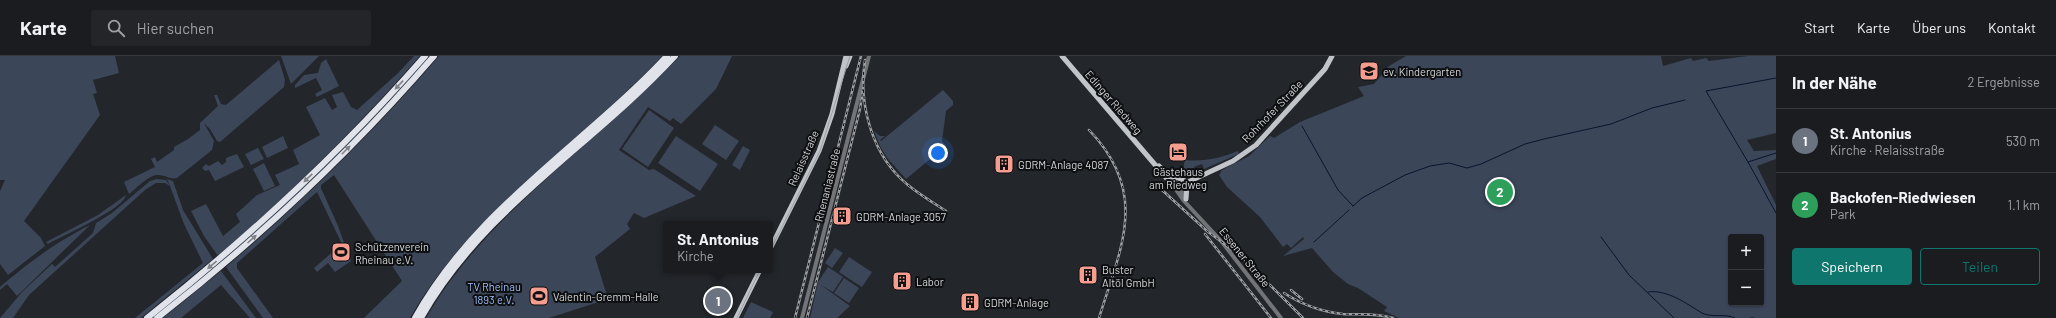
<!DOCTYPE html>
<html lang="de">
<meta charset="utf-8">
<style>
:root{--surface:#1a1c20;--page:#232529;--text:#f1f3f6;--muted:#9fa1a5;--line:#383a3e;--accent:#0f766e}
body{margin:0;font-family:Barlow,sans-serif;background:var(--page);color:var(--text)}
.controls{position:absolute;right:12px;bottom:12px;display:grid;overflow:hidden;border-radius:4px;box-shadow:0 1px 3px #0004}
.controls button{width:36px;height:36px;display:grid;place-items:center;padding:0;border:0;border-bottom:1px solid var(--line);background:var(--surface);color:var(--text);font:20px sans-serif}
.you{position:absolute;left:938px;top:97px;width:14px;height:14px;margin:-10px;border:3px solid #fff;border-radius:50%;background:#1a73e8;box-shadow:0 0 0 6px #1a73e833}
.badge{display:grid;place-items:center;width:26px;height:26px;border-radius:50%;background:var(--accent);color:#fff;font-size:13px;font-weight:700}
.pin{position:absolute;translate:-50% -50%;border:2px solid #fff;box-shadow:0 1px 4px #0006}
.popup{position:absolute;left:663px;top:165px;width:110px;height:52px;box-sizing:border-box;display:grid;place-content:center;border-radius:4px;background:var(--surface);filter:drop-shadow(0 1px 3px #0005);font-size:13px;white-space:nowrap;color:var(--muted)}
.popup b{font-size:15px;color:var(--text)}
.popup::after{content:'';position:absolute;left:50%;top:100%;margin-left:-8px;border:8px solid transparent;border-top-color:var(--surface)}
.list{margin:0;padding:0;list-style:none}
h2{display:flex;justify-content:space-between;align-items:center;height:52px;margin:0;padding:0 16px;font-size:17px}
h2 small{font-size:13px;font-weight:400;color:var(--muted)}
.list li{display:grid;grid-template-columns:26px 1fr auto;gap:12px;align-items:center;box-sizing:border-box;height:64px;padding:0 16px;border-top:1px solid var(--line)}
.list b{display:block;font-size:15px;white-space:nowrap}
.list p{margin:0;font-size:13px;white-space:nowrap;color:var(--muted)}
.list em{font-size:13px;font-style:normal;color:var(--muted)}
.actions{display:flex;gap:8px;padding:12px 16px}
.actions a{flex:1;padding:9px 0;border:1px solid var(--accent);border-radius:4px;text-align:center;font-size:14px;color:var(--accent)}
.actions .main{background:var(--accent);color:#fff}
.icon{flex:none;width:22px;height:22px;fill:none;stroke:currentColor;stroke-width:2;stroke-linecap:round;stroke-linejoin:round}
.map{position:relative;flex:none;width:1776px;height:262px;overflow:hidden}
header{display:flex;align-items:center;gap:24px;box-sizing:border-box;height:56px;padding:0 20px;background:var(--surface);border-bottom:1px solid var(--line)}
header strong{font-size:19px}
nav{display:flex;gap:22px;margin-inline-start:auto;font-size:14px}
.search{width:280px;height:36px;background:var(--page);display:flex;align-items:center;gap:10px;box-sizing:border-box;padding:0 14px;border-radius:4px;color:var(--muted);font-size:15px}
main{display:flex}
aside{flex:1;background:var(--surface)}
.map>svg:first-child{display:block}
</style>
<header>
<strong>Karte</strong>
<div class="search"><svg class="icon" aria-label="search" viewBox="0 0 24 24"><circle cx="10" cy="10" r="6"/><path d="M15 15l6 6"/></svg>Hier suchen</div>
<nav><a>Start</a><a>Karte</a><a>Über uns</a><a>Kontakt</a></nav>
</header>
<main>
<div class="map">
<svg width="1776" height="262" viewBox="0 0 1776 262">
<rect width="100%" height="100%" fill="#23262b"/>
<path fill="#3c4659" fill-rule="evenodd" d="M0 0H115L119 17 93 24 97 37 93 38 100 59 24 165 41 182 45 190 8 219 0 208V135L5 124H0Z
M281 0H319L291 28Z
M414 0H420C357 71 290 138 218 200L204 180 191 155 206 148 223 180 240 166 236 158 257 139 280 129 275 119 299 108 293 94 320 79 306 51 325 42 332 54 337 51 332 39 343 36 351 51 357 54 398 17Z
M428 0H431L337 101 267 167 169 250 154 262H151L214 210 411 19Z
M439 0H662C578 90 473 152 410 262H364L402 225 334 119 321 129V132L338 170 351 205 335 216 328 207 317 216 314 212 342 188 317 136 237 207V212L273 262H263L226 211C302 146 374 76 439 0Z
M680 0H732L716 33 681 68 673 62 670 65 648 51 619 94 649 114 654 113 696 140 644 162 634 157 627 168 630 173 595 201 608 243 549 262H426C488 155 596 89 680 0Z
M1406 0H1661L1663 10 1691 2 1693 5 1706 2 1709 5 1748 0H1776V77L1747 84 1754 95 1776 94V103L1757 110 1776 149V262H1399L1384 255 1387 251 1358 232 1348 228 1333 216 1312 192 1283 200 1304 183 1303 181 1291 192 1287 188 1283 191 1260 161 1227 131 1219 119 1222 114 1249 100 1270 80 1274 82 1300 66 1364 40 1358 31 1374 28 1389 10ZM1731 181H1761V247H1731Z
M326 3 339 30 317 41 315 38 322 34 316 22 295 32V29L304 19 318 17 321 7Z
M279 4 285 24 284 31 220 86 217 85 210 73 204 67 214 85 212 94 177 122C171 124 165 119 159 119 149 118 137 132 129 138L124 126 155 111 151 103 155 101 157 106 174 94V91L188 83 200 74V67L218 50 214 39H217L221 48 226 49Z
M943 34 953 45V49L946 55 942 85 946 90 906 123 888 103 881 92 874 75 880 80H885L880 84 881 85Z
M649 54 674 72 648 111 622 93Z
M715 69 739 85 726 104 702 88Z
M283 80 288 92 267 102 262 91Z
M676 80 718 108 700 135 658 107Z
M743 90 750 94 740 114 732 109Z
M258 92 264 103 251 109 245 98Z
M1238 95 1239 98 1234 100 1204 113 1202 108 1194 111 1196 117 1184 120 1182 118 1185 104C1204 106 1221 102 1238 95Z
M237 98 244 111 215 125 209 114 205 115 202 112 206 108 209 110 218 105 222 109 226 106V102Z
M264 107 275 130 264 135 253 113Z
M157 123 166 124 170 130 167 123 173 125 183 154 213 203 141 262H135L203 207 184 168 170 130 165 127H156L145 134 29 239 13 262H0L23 235 52 208 55 211 93 177 96 167 112 157 150 125Z
M126 139C124 153 62 180 48 188L46 186 98 159Z
M90 169 17 240 7 228 0 234V231C31 205 53 188 90 169Z
M835 192 843 197 832 212 825 207Z
M849 201 864 211 854 226 839 216Z
M828 211 843 221 833 236 821 229 850 250 837 262H810L818 226Z
M864 211 872 216 862 231 854 226Z
M221 215 256 262H250L221 229 181 262H163Z
M844 222 859 232 849 247 834 237Z
M751 246 773 256 770 262H743Z"/>
<g fill="none" stroke-linecap="round" stroke-linejoin="round">
<path stroke="#08152f" stroke-width="1" d="M1302 70 1338 134 1353 150
M1776 97 1748 106 1776 157
M1748 106 1706 35 1776 22
M1353 150 1362 142 1405 119 1430 110 1449 107 1467 112 1481 108 1525 88 1544 83 1611 68 1652 52 1685 44
M1601 181 1629 219 1674 262
M1314 186 1349 154
M1648 236C1667 233 1687 248 1702 257 1712 262 1725 257 1735 262
M1751 262H1754"/>
<path stroke="#737477" stroke-width="4" d="M1178 129 1186 143
M1175 132 1184 145 1222 186 1281 262
M802 262 869 0"/>
<path stroke="#c1c4c9" stroke-width="5" d="M1062 0 1175 132
M846 10 850 0
M1159 110 1178 129
M1170 118 1185 125
M1175 132 1233 105 1256 89 1325 13 1332 0
M1186 143 1187 128
M770 193 819 95 832 58 846 0
M736 262 760 214"/>
<path stroke="#e0e3ea" stroke-width="6" d="M147 262C247 183 341 96 425 0
M157 262C257 184 351 96 434 0
M415 262C475 153 584 89 667 0
M421 262C482 153 592 90 675 0"/>
<path stroke="#9c9fa2" stroke-width="1" d="M770 195 820 95 850 0
M737 262 760 214"/>
<defs>
<path id="rail" d="M865 4C858 48 872 100 908 129 920 139 934 147 946 155
M1089 74C1150 137 1121 191 1099 262
M1162 134 1207 175 1242 201 1303 262
M1205 178 1271 262
M1291 234 1302 243
M1284 237C1301 248 1323 256 1343 258 1360 259 1376 257 1393 262
M795 262 861 0
M807 262 860 53 863 33"/>
</defs>
<use href="#rail" stroke="#9c9fa2" stroke-width="2.5"/>
<use href="#rail" stroke="#0d0f11" stroke-width="1" stroke-dasharray="3" stroke-linecap="butt"/>
</g>
<defs><path id="oneway-solid" d="M-6-.8H1V-3.2L6.5 0L1 3.2V.8H-6Z"/></defs>
<g fill="#818488">
<use href="#oneway-solid" transform="translate(399 29) rotate(133)"/>
<use href="#oneway-solid" transform="translate(346 94) rotate(-45)"/>
<use href="#oneway-solid" transform="translate(308 122) rotate(136)"/>
<use href="#oneway-solid" transform="translate(252 183) rotate(-42)"/>
<use href="#oneway-solid" transform="translate(212 209) rotate(140)"/>
</g>
<defs>
<symbol id="school-square" viewBox="-11 -11 22 22"><rect x="-9" y="-9" width="18" height="18" rx="4" fill="#f59d8f" stroke="#0d0f11"/><path d="M0-5L7-2L0 1L-7-2ZM-4 1L0 2.5L4 1V4Q0 6-4 4Z" fill="#111"/></symbol>
<symbol id="hotel-square" viewBox="-11 -11 22 22"><rect x="-9" y="-9" width="18" height="18" rx="4" fill="#f59d8f" stroke="#0d0f11"/><path d="M-6-4.5h1.5V1H6V5H4.5V3h-9V5H-6ZM-4 0a1.8 1.8 0 1 1 3.6 0ZM.5 0V-2.5h3Q6-2.5 6 0Z" fill="#111"/></symbol>
<symbol id="building-square" viewBox="-11 -11 22 22"><rect x="-9" y="-9" width="18" height="18" rx="4" fill="#f59d8f" stroke="#0d0f11"/><path d="M-4-6H4V6H1V3H-1V6H-4ZM-2.5-4.3h1.7v1.8h-1.7ZM.8-4.3h1.7v1.8H.8ZM-2.5-1h1.7V.8h-1.7ZM.8-1h1.7V.8H.8Z" fill="#111"/></symbol>
<symbol id="stadium-square" viewBox="-11 -11 22 22"><rect x="-9" y="-9" width="18" height="18" rx="4" fill="#f59d8f" stroke="#0d0f11"/><path d="M0-5a6.5 5 0 1 0 0 10a6.5 5 0 1 0 0-10ZM-3.5-1.8h7v3.6h-7Z" fill="#111"/></symbol>
</defs>
<g fill-rule="evenodd">
<use href="#school-square" x="1358" y="4" width="22" height="22"/>
<use href="#hotel-square" x="1167" y="85" width="22" height="22"/>
<use href="#building-square" x="993" y="97" width="22" height="22"/>
<use href="#building-square" x="831" y="149" width="22" height="22"/>
<use href="#stadium-square" x="330" y="185" width="22" height="22"/>
<use href="#building-square" x="1077" y="208" width="22" height="22"/>
<use href="#building-square" x="891" y="214" width="22" height="22"/>
<use href="#stadium-square" x="528" y="229" width="22" height="22"/>
<use href="#building-square" x="959" y="235" width="22" height="22"/>
</g>
<g text-anchor="middle" dominant-baseline="central" stroke-width="4" stroke-linejoin="round" paint-order="stroke">
<g font-size="11" fill="#d4d6d9" stroke="#0d0f11" text-anchor="start">
<text x="1383" y="15">ev. Kindergarten</text>
<text x="1018" y="108">GDRM-Anlage 4087</text>
<text x="1178" y="115" text-anchor="middle">Gästehaus<tspan x="1178" dy="13">am Riedweg</tspan></text>
<text x="856" y="160">GDRM-Anlage 3057</text>
<text x="355" y="190">Schützenverein<tspan x="355" dy="13">Rheinau e.V.</tspan></text>
<text x="1102" y="213">Buster<tspan x="1102" dy="13">Altöl GmbH</tspan></text>
<text x="916" y="225">Labor</text>
<text x="553" y="240">Valentin-Gremm-Halle</text>
<text x="984" y="246">GDRM-Anlage</text>
</g>
<g font-size="11" fill="#d4d6d9" stroke="#0d0f11">
<text transform="translate(1114 46) rotate(49)">Edinger Riedweg</text>
<text transform="translate(1272 55) rotate(-46)">Rohrhofer Straße</text>
<text transform="translate(803 102) rotate(-66)">Relaisstraße</text>
<text transform="translate(827 129) rotate(-76)">Rhenaniastraße</text>
<text transform="translate(1245 201) rotate(51)">Essener Straße</text>
</g>
<g font-size="11" fill="#a2bff6" stroke="#0d0f11">
<text x="494" y="230">TV Rheinau<tspan x="494" dy="13">1893 e.V.</tspan></text>
</g>
</g>
</svg>
<div class="controls">
<button>+</button>
<button>−</button>
</div>
<div class="you"></div>
<div class="pin badge" style="left:718px;top:245px;background:#6b7280">1</div>
<div class="popup"><b>St. Antonius</b>Kirche</div>
<div class="pin badge" style="left:1500px;top:136px;background:#2e9e5b">2</div>
</div>
<aside>
<h2>In der Nähe<small>2 Ergebnisse</small></h2>
<ul class="list">
<li><span class="badge" style="background:#6b7280">1</span><div><b>St. Antonius</b><p>Kirche · Relaisstraße</p></div><em>530 m</em></li>
<li><span class="badge" style="background:#2e9e5b">2</span><div><b>Backofen-Riedwiesen</b><p>Park</p></div><em>1.1 km</em></li>
</ul>
<div class="actions"><a class="main">Speichern</a><a>Teilen</a></div>
</aside>
</main>
